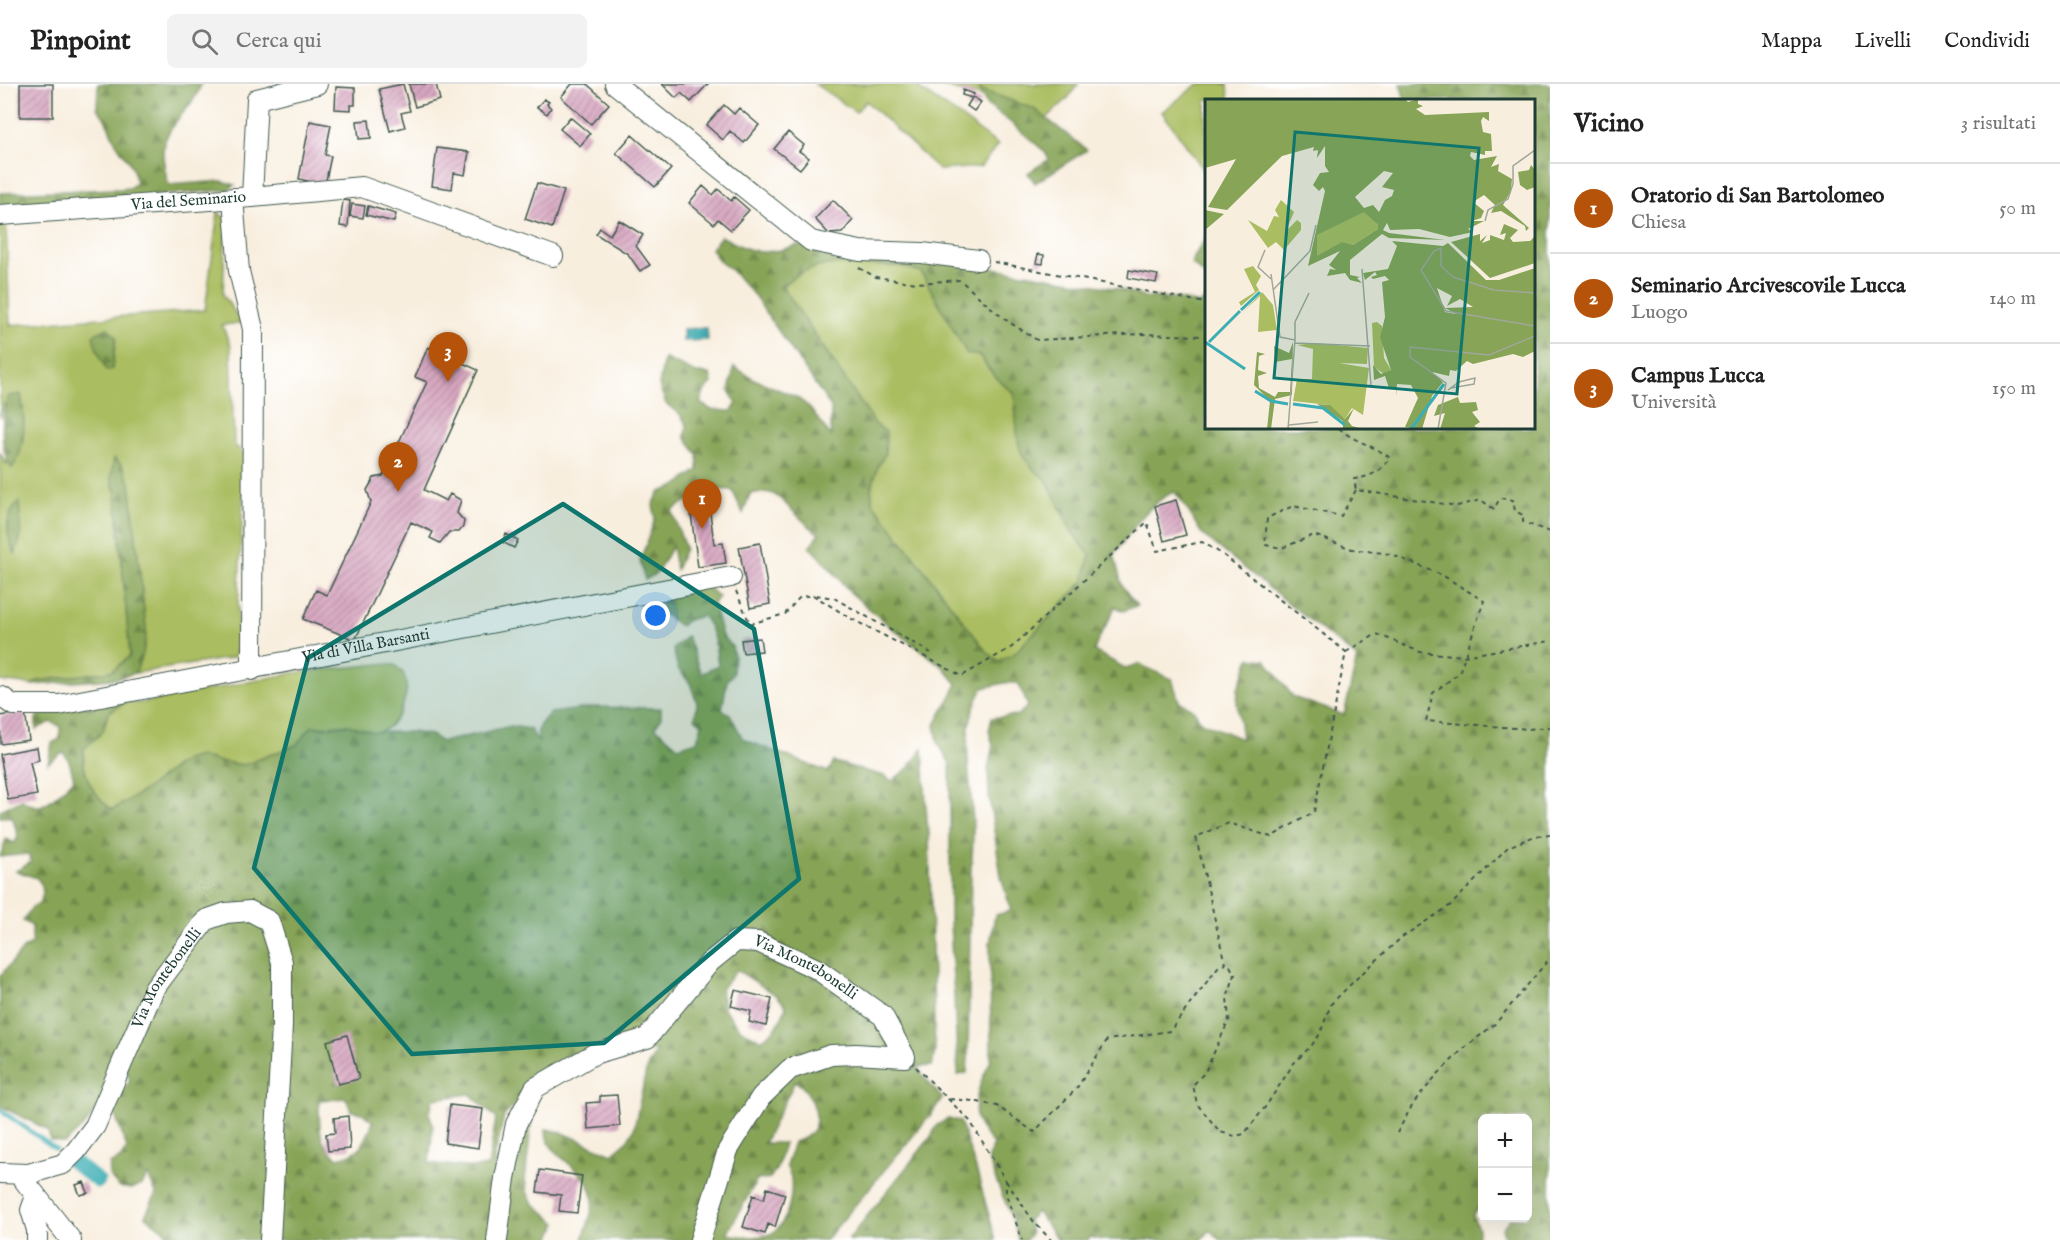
<!DOCTYPE html>
<html lang="it">
<meta charset="utf-8">
<style>
:root{--surface:#fff;--page:#f2f2f2;--text:#222;--muted:#767676;--line:#e0e0e0;--accent:#b45309}
body{margin:0;font-family:"IM FELL English",serif;background:var(--page);color:var(--text)}
.controls{position:absolute;right:18px;bottom:18px;display:grid;overflow:hidden;border-radius:9px;box-shadow:0 6px 24px #0002}
.controls button{width:54px;height:54px;display:grid;place-items:center;padding:0;border:0;border-bottom:2px solid var(--line);background:var(--surface);color:var(--text);font:30px sans-serif}
.you{position:absolute;left:656px;top:532px;width:21px;height:21px;margin:-15px;border:4px solid #fff;border-radius:50%;background:#1a73e8;box-shadow:0 0 0 9px #1a73e833}
.badge{display:grid;place-items:center;width:39px;height:39px;border-radius:50%;background:var(--accent);color:#fff;font-size:20px;font-weight:700}
.pin{position:absolute;translate:-50% -50px;filter:drop-shadow(0 2px 3px #0008)}
.pin::after{content:'';position:absolute;top:32px;width:21px;height:18px;background:inherit;clip-path:polygon(0 0,100% 0,50% 100%)}
.list{margin:0;padding:0;list-style:none}
h2{display:flex;justify-content:space-between;align-items:center;height:78px;margin:0;padding:0 24px;font-size:26px}
h2 small{font-size:20px;font-weight:400;color:var(--muted)}
.list li{display:grid;grid-template-columns:39px 1fr auto;gap:18px;align-items:center;box-sizing:border-box;height:90px;padding:0 24px;border-top:2px solid var(--line)}
.list b{display:block;font-size:22px;white-space:nowrap}
.list p{margin:0;font-size:20px;white-space:nowrap;color:var(--muted)}
.list em{font-size:20px;font-style:normal;color:var(--muted)}
.icon{flex:none;width:33px;height:33px;fill:none;stroke:currentColor;stroke-width:2;stroke-linecap:round;stroke-linejoin:round}
.map{position:relative;flex:none;width:1550px;height:1156px;overflow:hidden}
header{display:flex;align-items:center;gap:36px;box-sizing:border-box;height:84px;padding:0 30px;background:var(--surface);border-bottom:2px solid var(--line)}
header strong{font-size:28px}
nav{display:flex;gap:33px;margin-inline-start:auto;font-size:21px}
.search{width:420px;height:54px;background:var(--page);display:flex;align-items:center;gap:15px;box-sizing:border-box;padding:0 21px;border-radius:9px;color:var(--muted);font-size:22px}
main{display:flex}
aside{flex:1;background:var(--surface)}
.map>svg:first-child{display:block}
</style>
<header>
<strong>Pinpoint</strong>
<div class="search"><svg class="icon" aria-label="search" viewBox="0 0 24 24"><circle cx="10" cy="10" r="6"/><path d="M15 15l6 6"/></svg>Cerca qui</div>
<nav><a>Mappa</a><a>Livelli</a><a>Condividi</a></nav>
</header>
<main>
<div class="map">
<svg width="1550" height="1156" viewBox="0 0 1550 1156">
<defs>
<pattern id="forest-firs" width="22" height="20" patternUnits="userSpaceOnUse" patternTransform="scale(1.5)"><rect width="22" height="20" fill="#87a457"/><path d="M5 1l3.5 6h-7zM16 11l3.5 6h-7z" fill="#6e8749"/></pattern>
<pattern id="water-rules" width="6" height="5" patternUnits="userSpaceOnUse" patternTransform="scale(1.5)"><rect width="6" height="5" fill="#3badb4"/><path d="M0 2.5h6" fill="none" stroke="#318e93"/></pattern>
<pattern id="building-hatch" width="6" height="6" patternUnits="userSpaceOnUse" patternTransform="scale(1.5)"><rect width="6" height="6" fill="#d8a7c1"/><path d="M-1 1l2-2M0 6l6-6M5 7l2-2" fill="none" stroke="#af899e"/></pattern>
</defs>
<rect width="100%" height="100%" fill="#fff"/>
<filter id="ink" filterUnits="userSpaceOnUse"><feTurbulence type="fractalNoise" baseFrequency=".0167" numOctaves="2"/><feDisplacementMap in="SourceGraphic" scale="12" xChannelSelector="R" yChannelSelector="G"/><feConvolveMatrix kernelMatrix="1 2 1 2 8 2 1 2 1" color-interpolation-filters="sRGB"/></filter>
<filter id="wash" filterUnits="userSpaceOnUse"><feTurbulence type="fractalNoise" baseFrequency=".008" numOctaves="4" result="noise"/><feDisplacementMap in="SourceGraphic" scale="24" xChannelSelector="R" yChannelSelector="G"/><feGaussianBlur stdDeviation="1.35" result="paint"/><feColorMatrix in="noise" values="0 0 0 0 0 0 0 0 0 0 0 0 0 0 0 0 0 1.4 0 .05"/><feComposite in="paint" operator="in"/></filter>
<g filter="url(#wash)">
<rect width="100%" height="100%" fill="#f8eede"/>
<path fill="#aabd61" stroke="#647d4a" stroke-width="1.5" fill-rule="evenodd" d="M815 0H921L919 5 958 31 998 61 980 83 939 86 866 17 856 28Z
M932 0H1078L1068 14 1046 35 1034 25 980 6 983 13Z
M1198 0H1228L1229 16H1206V89L1162 28Z
M218 128 226 135 223 211 242 239 222 241 231 262 234 360 245 371 236 571 231 574 135 589C142 575 146 560 146 545L130 399 113 401 116 410 130 572 112 587 38 597 32 601 0 597V368L6 380 24 340 21 310 4 320 0 333V140L6 143 10 241 205 226ZM116 253 112 285 103 278 95 260Z
M831 180 901 182 921 188 967 269 980 272C989 287 1000 299 1014 309L1034 386 1046 395 1072 448 1090 471 1084 497 1014 570 999 577 986 567 873 419 871 405 878 382 885 370 886 348 875 340 782 202C799 187 810 184 831 180Z
M380 580 395 581C398 584 403 588 404 591 412 608 398 641 381 647 370 651 359 643 349 641 337 639 325 644 312 642L296 661 244 681 216 677 208 674 177 681 147 705 112 726C92 709 81 691 84 664L103 647 108 629 125 618 141 619 293 589Z"/>
<path fill="url(#forest-firs)" stroke="#537046" stroke-width="1.5" fill-rule="evenodd" d="M98 0H201C198 11 191 19 184 28 160 54 159 69 169 101L222 97 235 101 228 106 25 120H0V109L119 105 129 104 136 99C134 79 124 73 115 57 109 45 107 34 97 24Z
M1400 0H1550V1156H1505L1502 1144 1511 1134H1528V1034H1482V1119L1473 1131 1478 1145V1156H1221L1209 1146 1201 1156H1103L1089 1153V1156H1058L1037 1128 1028 1136 1031 1150 1026 1156H1018C1013 1127 995 1102 988 1073L994 1061C989 1055 983 1049 979 1041 969 1022 982 994 991 976L990 859 995 831 1011 827 1001 792 989 713 988 685 993 661 989 647 992 634 1018 631 1028 622 1018 599H1004L983 604C959 646 969 678 972 723 974 744 973 764 971 785L968 975 967 989 958 991 950 838V680L938 659 935 641 957 600 943 583 890 543 851 509 820 473 809 463 819 450C811 444 803 437 796 430 778 414 777 404 750 410L743 429 732 406C712 403 688 415 672 427L685 464 676 486 672 462 657 489 645 496 640 477 655 435 653 420 660 408 674 403 698 386V371L685 353 687 341 679 329 666 320 659 301 664 274 696 289 710 290 712 299 705 306 700 319 712 326 732 327 737 319 729 307 734 283 754 295 796 313 808 322 831 352V323L753 210 731 186 719 177 711 165 721 152C751 169 765 173 797 161L964 179 1119 205 1145 213 1173 214 1200 220 1206 214V344H1534V16H1405ZM831 180 901 182 921 188 967 270 980 272C989 287 1000 299 1014 309L1018 358 1022 371 1034 386 1046 395 1072 448 1090 471 1084 497 1014 570 999 577 986 567 873 419 871 405 878 382 885 370 886 348 875 340 782 202C797 188 812 184 831 180ZM1174 408C1185 418 1193 437 1202 450L1357 574 1344 631 1293 613 1266 576 1250 574 1238 605 1237 619 1242 655 1201 638 1193 625 1179 617 1172 595 1139 580 1125 584 1094 567C1099 550 1110 538 1115 522L1123 527 1137 522 1122 502 1114 470C1132 448 1147 419 1174 408Z
M979 5 1034 25 1087 66 1035 99 1028 89 1049 75 1044 67 1010 38 987 21Z
M1206 155V192L1191 179 1201 161Z
M108 244 116 253 112 285 106 286 95 260 93 251Z
M21 310C25 334 27 364 12 384 0 370 0 330 9 312Z
M114 374 123 383 130 399 146 545C146 560 142 575 135 589L114 595 32 601 38 597 112 587 130 572 116 410 111 393Z
M19 418 21 452 15 470C6 451 3 433 19 418Z
M706 502 719 513 713 519 722 552 732 562 734 572 733 590 727 597 722 626 730 630 743 655 828 688 834 678 884 692 892 697 908 684 923 665 927 738 929 747 935 968 932 982 916 983 942 1014 933 1028 826 1156H583C586 1144 592 1131 593 1119 595 1091 561 1079 549 1059 547 1055 546 1049 546 1045L561 1048 612 1070 627 1057 634 1045 647 983 657 966 591 978 530 1004 504 1032 495 1071 499 1111 529 1029 531 1042 525 1096 527 1108 533 1119 557 1139 550 1156H167V1149L145 1132 156 1110 148 1091 142 1101 131 1105 119 1103 109 1092 110 1080 121 1074 127 1064 114 1029 122 1007 130 997 125 982 87 1039 65 1059 50 1056 48 1046 0 1022V892L24 864 32 860V842L23 837 32 823 40 819 43 810 42 801 37 794 16 787 31 778 28 770 0 773 6 755 15 759 18 751 12 733H0V726L22 716C27 719 33 723 40 722 50 720 67 702 74 695L69 677 63 668 48 679 52 659 60 655V642L51 638 36 645V634L41 627 125 618 108 629 103 647 84 665C81 691 92 709 112 726L147 705 185 676 200 672 216 677 244 681 296 661 312 642 322 644 348 641 374 648H413L431 651 442 658 511 642 530 645 539 659C535 644 539 641 550 629L594 623 661 624V634L655 643 678 663 697 657 702 640 695 634 697 619 690 599 678 585 673 565 687 552 701 590 718 581C716 564 714 544 702 532L688 536 680 542 662 529 661 518 667 510ZM737 886 776 911 786 922C781 938 775 947 761 956L740 945 724 925 721 905ZM795 997C811 1006 826 1038 807 1052 804 1055 798 1056 794 1058L786 1082C788 1086 791 1091 791 1095 793 1112 787 1143 770 1150 760 1155 738 1152 727 1150L757 1096 770 1094 777 1084 784 1059H764ZM470 1010 496 1034 488 1082 475 1084 429 1079 433 1041 429 1029 434 1015ZM346 1014 351 1027 362 1029 373 1038C364 1060 363 1068 338 1074 316 1060 320 1040 319 1016Z
M948 1035 960 1037 976 1085 996 1156H848L930 1054 937 1041Z"/>
<path fill="url(#water-rules)" stroke="#2d7574" stroke-width="1.5" d="M707 244 708 256 683 257V245Z"/>
<g fill="none" stroke-linecap="round" stroke-linejoin="round">
<path stroke="#3badb4" stroke-width="4.5" d="M0 1026 56 1065"/>
<path stroke="#3badb4" stroke-width="15" d="M68 1074 98 1097"/>
</g>
<g id="blocks">
<path fill="url(#building-hatch)" d="M20 0H53V33H20Z
M403 0 410 27 401 29 405 43 390 47 379 5Z
M409 0H436L440 16 415 23Z
M572 0H587L609 20 591 40 561 13Z
M662 0H708L691 18 681 9 676 14Z
M336 3 355 4V21H351V26L335 25Z
M963 6 974 10 973 13 981 18 974 27 967 22 972 14 962 11Z
M544 15 549 18 547 20 551 24 547 30 537 23Z
M724 21 734 30 739 24 759 41 744 59 730 47 723 56 706 41Z
M570 33 590 50 580 62 560 45Z
M369 36 371 54 359 55 357 37Z
M310 37 331 41 325 71 331 72 325 101 299 95Z
M788 48 804 61 799 67 809 74 800 85 774 65Z
M632 51 671 85 655 103 616 69Z
M437 64 469 68 465 91 454 89 452 105 432 102Z
M537 99 564 107 552 144 525 135Z
M703 102 713 111 718 105 731 117 734 113 749 126 731 146 718 135 714 140 689 119Z
M343 116 350 117 348 143 340 142Z
M833 116 853 136 842 149 829 150 815 135Z
M352 120 365 122 363 134 350 132Z
M368 122 396 130 394 138 366 131Z
M619 136 643 151 636 162 650 181 640 187 628 170 596 150 600 144 610 151Z
M1038 170 1044 171 1043 180 1036 179Z
M1129 186 1158 191 1156 199 1128 194Z
M428 263 478 286 424 406 446 417 450 410 461 416 457 429 464 437 463 443 459 448H449L440 459 430 454 433 448 411 438 355 556 303 535 316 506 327 511 371 418 367 406 374 394 383 392 427 298 415 293Z
M1176 416 1186 451 1164 457 1155 422Z
M710 428 714 460 723 459 726 479 698 483 691 430Z
M506 450 518 456 514 464 502 458Z
M760 459 770 520 750 524 739 463Z
M760 554 762 567 743 569 741 556Z
M25 628 29 656 1 660 0 632Z
M37 663 39 676 30 678 37 711 8 716 0 670Z
M735 906 772 915 766 942 749 938 751 927 731 922Z
M347 951 359 995 338 1000 327 957Z
M617 1011 620 1042 588 1045 586 1019 600 1018V1012Z
M450 1021 483 1025 478 1064 445 1059Z
M348 1032 350 1065 328 1067 326 1050 335 1049 334 1034Z
M540 1086 582 1092 577 1129 559 1127 561 1111 537 1108Z
M84 1098 88 1109 80 1111 76 1101Z
M767 1104 785 1110 775 1143 768 1140 765 1150 743 1143 753 1111 764 1115Z"/>
</g>
</g>
<g filter="url(#ink)">
<use href="#blocks" fill-opacity="0" stroke="#40584e" stroke-width="1.5"/>
<g fill="none" stroke-linecap="round" stroke-linejoin="round">
<defs>
<g id="minor">
<path d="M615 0 811 157 860 167 922 169 978 176"/>
<path d="M252 113 362 103 553 172"/>
<path d="M233 114 239 187 253 245 252 586"/>
<path id="s1" d="M0 131 252 113 257 15 317 0"/>
<path id="s2" d="M2 613 13 621H59L731 493"/>
<path id="s3" d="M0 1089 28 1090 63 1080 76 1067 95 1042 154 905 206 836 226 829 250 827 269 837 282 878V942L270 1156"/>
<path d="M19 1090 71 1156"/>
<path d="M36 1112 31 1126 37 1146V1156"/>
<path id="s4" d="M497 1156 505 1094 516 1040 535 1004 594 970 647 954 710 878 736 857 758 858 817 885 883 932 905 973 856 970 831 971 790 985 761 1013 728 1066 700 1156"/>
</g>
</defs>
<use href="#minor" stroke="#40584e" stroke-width="22"/>
<path stroke="#40584e" stroke-width="2" stroke-dasharray="4.5 4.5" stroke-linecap="butt" d="M994 178 1206 219
M859 184 876 193 917 199 960 196 1003 234 1037 256 1141 250 1202 252 1206 254
M1339 344C1354 358 1374 361 1390 374 1380 388 1371 393 1354 395L1356 406 1457 422 1481 416 1494 425 1500 414 1513 416 1515 427 1523 431V438L1550 448
M1356 406 1341 432 1293 422 1267 434 1265 461 1282 464 1314 451 1352 465 1390 470 1442 491 1484 517 1459 589 1433 609 1426 637 1528 645 1550 643
M736 507 750 540 785 530 800 513 813 511 850 534 962 592 1012 563 1147 438 1157 467 1202 458 1222 470 1346 568 1314 728 1271 753 1229 739 1196 753 1225 880 1230 882 1235 891 1227 913 1229 936 1205 988 1193 1001 1197 1020 1220 1048 1235 1052 1244 1050 1266 1022 1294 979 1312 961 1320 950 1331 920 1356 895 1402 853 1451 821 1508 763 1535 752 1550 750
M816 511 834 514 931 569
M1346 568 1377 550 1420 568 1464 572 1550 557
M916 983 970 1037 1006 1097V1110L1022 1156
M950 1015 973 1017 997 1022 1034 1048 1077 1004 1107 956 1170 947 1218 883 1225 880
M1397 1049 1413 1020 1436 992 1462 966 1496 939 1550 874
M1006 1097 1034 1138 1051 1156"/>
<use href="#minor" stroke="#fff" stroke-width="20"/>
</g>
</g>
<path fill="#0f766e" fill-opacity="0.2" stroke="#0f766e" stroke-width="4.5" stroke-linejoin="round" d="M563 420 754 545 799 795 604 959 412 970 254 784 308 574Z"/>
<g text-anchor="middle" dominant-baseline="central" stroke-width="5" stroke-linejoin="round" paint-order="stroke">
<g font-size="16" fill="#1f3d34" stroke="#fff">
<text stroke="none"><textPath href="#s1" startOffset="189">Via del Seminario</textPath></text>
<text stroke="none"><textPath href="#s2" startOffset="372">Via di Villa Barsanti</textPath></text>
<text stroke="none"><textPath href="#s4" startOffset="490">Via Montebonelli</textPath></text>
<text stroke="none"><textPath href="#s3" startOffset="279">Via Montebonelli</textPath></text>
</g>
</g>
<g transform="translate(1205 15)">
<rect width="330" height="330" fill="#f8eede"/>
<path d="M76 101 89 113 81 132 92 121 96 124V131L79 151 71 143 63 149 43 121 62 132 69 117 74 118 70 111ZM159 112 173 126V130L148 146 135 145 112 158V135ZM48 167 56 177 51 186 54 191 36 207 34 203 50 193 39 170ZM57 193 68 206 72 231 53 233 55 197 38 213ZM172 223 177 227 179 259 186 271 179 275 169 268 167 224ZM110 244 163 249 162 265 134 264 164 269 158 316 147 309 140 320 124 306 88 302 92 280H107L108 250 92 246Z" fill="#aabd61"/>
<path d="M0 0H200L203 3 213 0V5L218 7 211 10 220 16 284 13V22L278 18 276 22 278 33 286 35 287 52H280V56L266 53 265 57 269 61 292 57 286 68 294 65 293 72 307 80 306 92 298 106 324 129 321 132 320 127 296 112 286 114 290 106 279 96 268 103 279 112 276 119 267 122H279L263 130 268 133 245 138 214 130 185 131 182 124 178 131 184 134 240 141 184 139 177 135 145 161V176L155 178 152 179 157 184 145 181 140 174 122 177 125 170 131 171 124 166 135 152 103 167 120 92 118 88 114 92 108 86 115 74 124 73 120 67V47L112 59 113 51 108 52 109 48 77 57 22 111 3 108 31 60 0 69ZM179 72 188 74 177 88 189 91 187 97 180 101 174 113 168 106 159 109 150 98ZM159 113 173 126V130L148 146 137 143 112 157V136ZM326 66 330 71V88L322 91 315 86 313 73 324 71ZM0 111 19 115 0 131ZM299 125 313 131 305 139 308 143 325 142 330 137V164L285 179 246 143 275 135V142L282 136 277 144 285 141V136L299 141 301 134 295 136ZM187 142 238 147 243 144 281 181H294L330 169V252L318 258 308 255 268 265 262 262 251 272 245 271 244 277 227 273 238 283 227 297 217 330 200 328 213 299 206 286 192 285 191 297V289H184L180 277 169 281 168 266 176 275 186 271 175 238 180 218 177 183 184 181 180 177 168 180 166 178 172 176 170 173 160 181 158 174 183 170 192 147ZM232 189 247 197 242 207 255 200 268 208 240 209 251 215 240 213ZM88 243 87 296 70 300 66 330H62L65 302 49 286 52 253 60 255 54 257 53 271 62 274 53 277 54 289 70 298 73 293H85L87 260 70 263 69 247 84 254ZM253 298 255 304 271 303 273 311 267 313 275 323 269 327 275 330H235L240 314 229 317 233 306ZM112 305 125 306 140 320 149 309 143 322 147 327 158 330H138V322Z" fill="#87a457" fill-rule="evenodd"/>
<path fill="none" stroke="#3badb4" stroke-width="3" d="M36 211 55 193M0 243 40 270M4 243 35 212M50 292 66 302 83 305M88 305 118 309 140 326M206 330 239 285"/>
<path fill="none" stroke="#a1a79a" stroke-width="1.5" d="M280 122 283 111 303 100 308 85V67L330 51M60 151 53 168 66 180M157 170 166 287M66 175 75 238 90 241 83 330M68 191 105 152 111 126M330 194 289 191 248 178 236 167V149L229 152 216 171 241 212 330 227M90 241V223L104 194M90 244 165 247M243 291 254 283 270 279 269 285 246 289M84 326 113 323M233 330 241 284 205 258V248L284 256 330 237"/>
<path fill="#0f766e" fill-opacity="0.15" stroke="#0f766e" stroke-width="3" d="M90 33 274 49 252 295 69 279Z"/>
<rect width="330" height="330" fill="none" stroke="#1f3d34" stroke-width="3"/>
</g>
</svg>
<div class="controls">
<button>+</button>
<button>−</button>
</div>
<div class="you"></div>
<div class="pin badge" style="left:702px;top:445px">1</div>
<div class="pin badge" style="left:398px;top:408px">2</div>
<div class="pin badge" style="left:448px;top:298px">3</div>
</div>
<aside>
<h2>Vicino<small>3 risultati</small></h2>
<ul class="list">
<li><span class="badge">1</span><div><b>Oratorio di San Bartolomeo</b><p>Chiesa</p></div><em>50 m</em></li>
<li><span class="badge">2</span><div><b>Seminario Arcivescovile Lucca</b><p>Luogo</p></div><em>140 m</em></li>
<li><span class="badge">3</span><div><b>Campus Lucca</b><p>Università</p></div><em>150 m</em></li>
</ul>
</aside>
</main>
